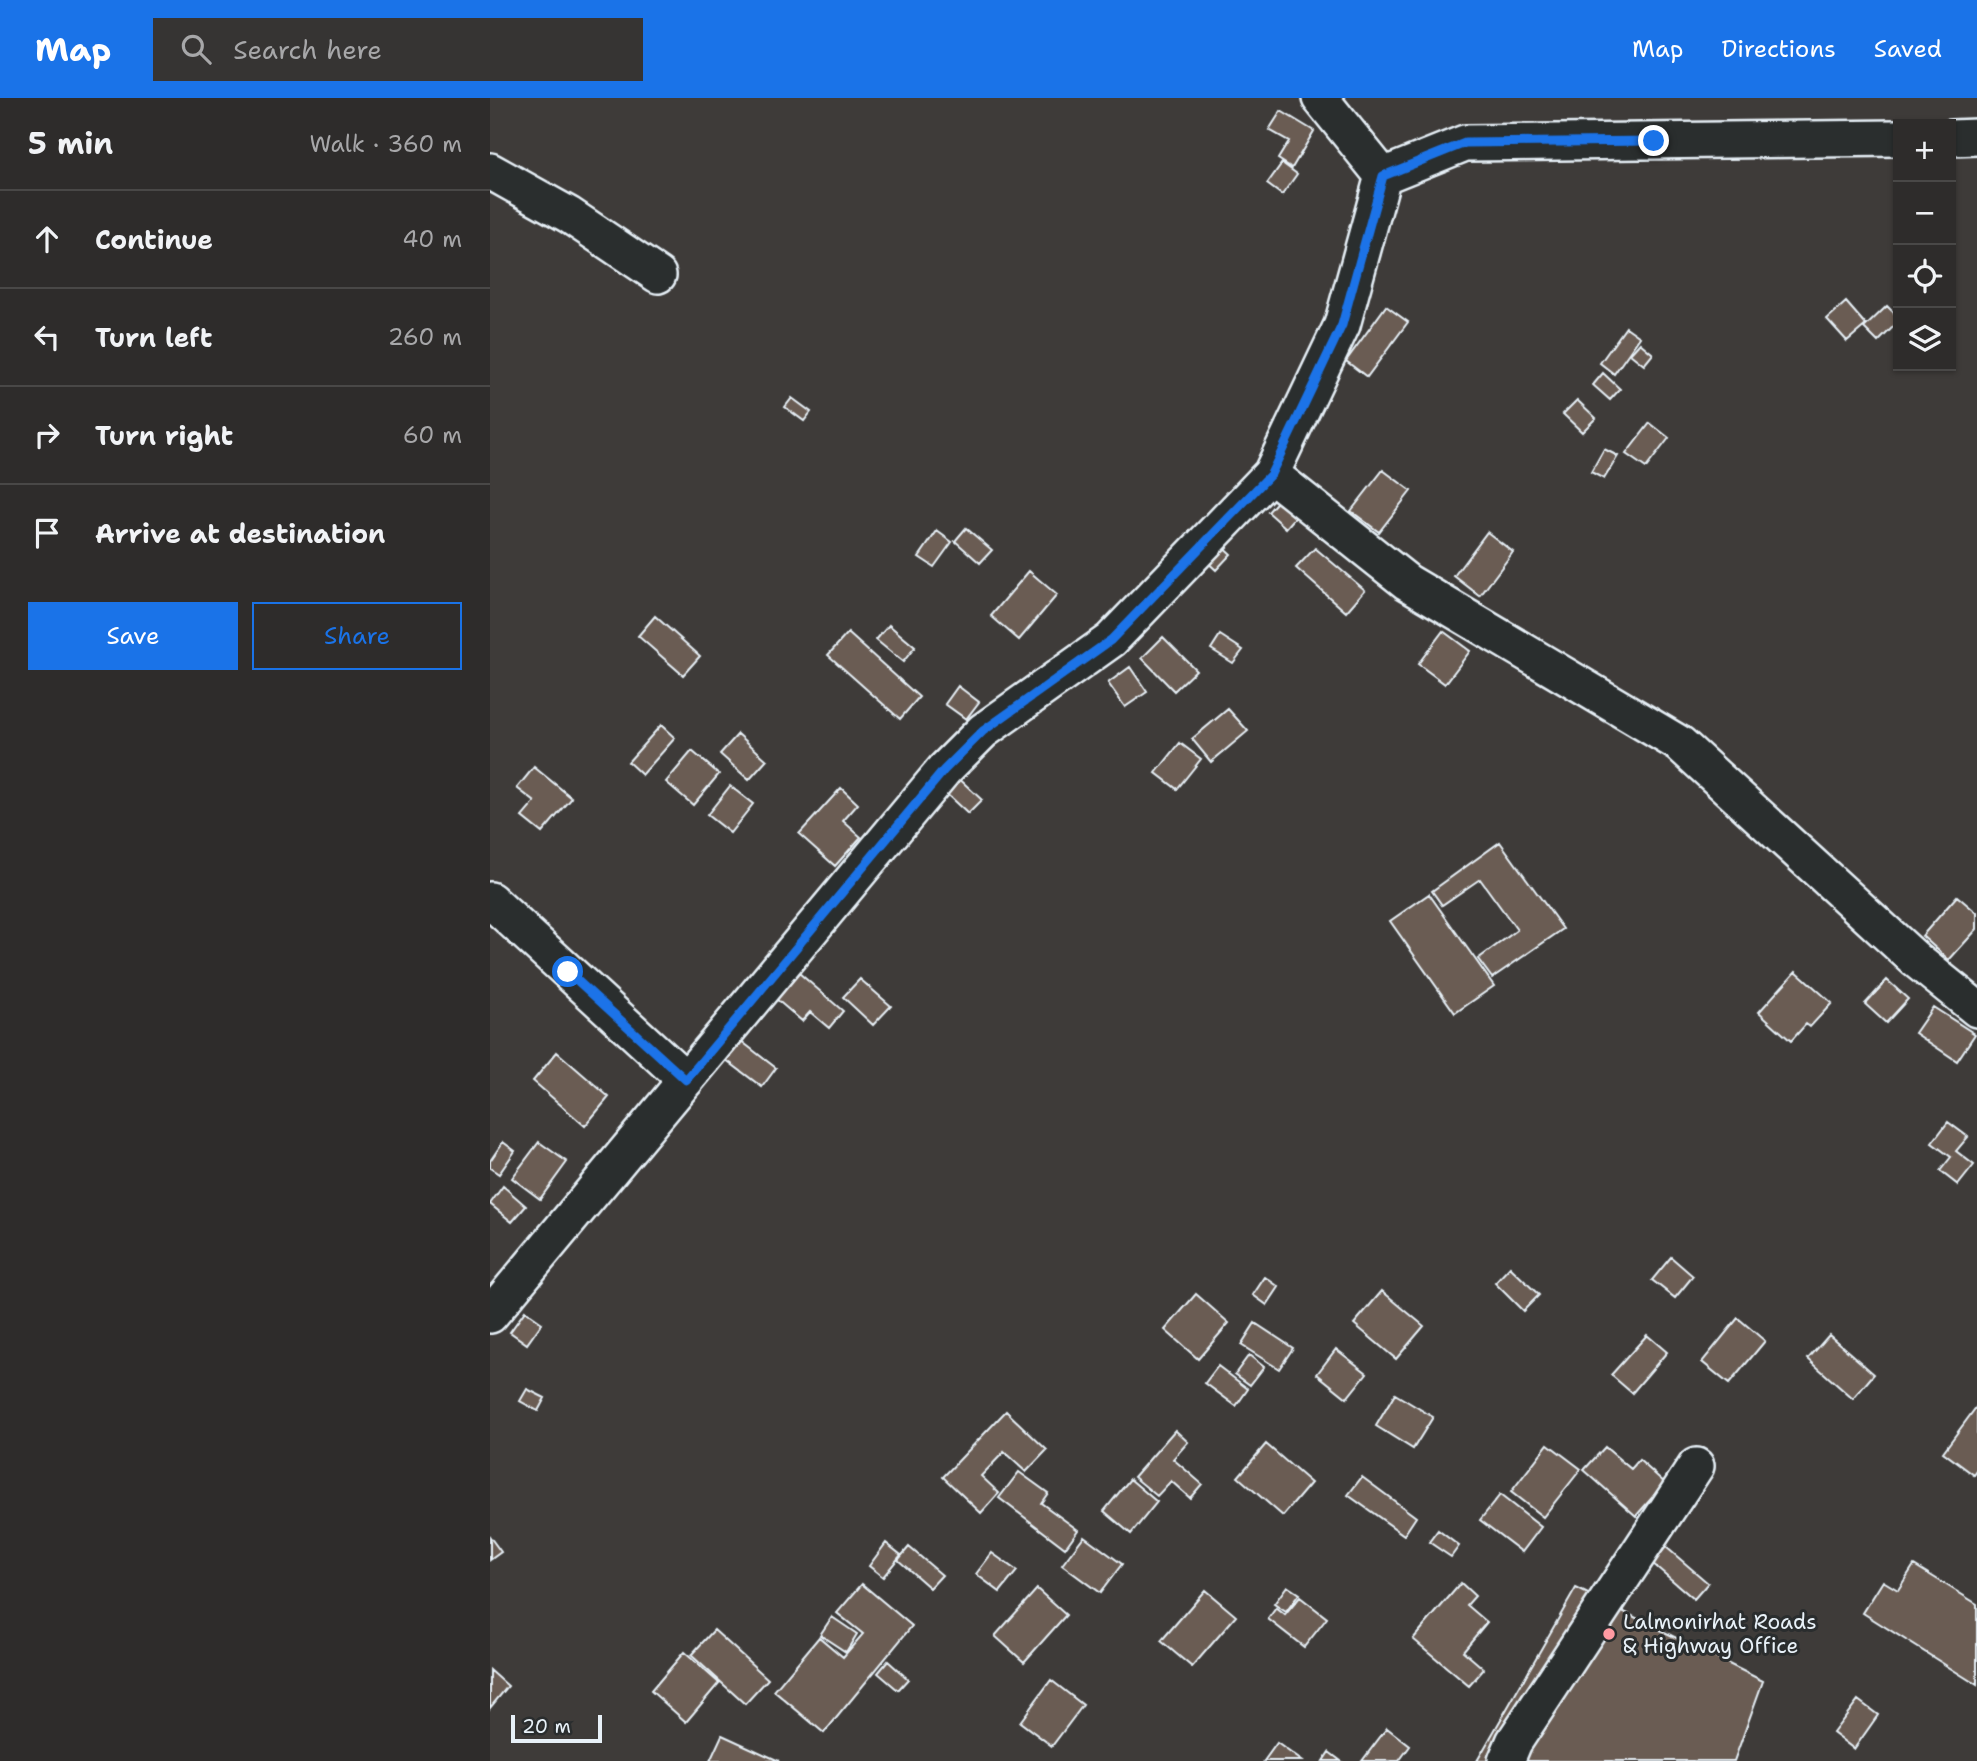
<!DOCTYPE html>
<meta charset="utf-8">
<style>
:root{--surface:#2e2c2b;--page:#363433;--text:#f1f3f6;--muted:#a7a7a9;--line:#494847;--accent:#1a73e8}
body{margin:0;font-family:"Shantell Sans",sans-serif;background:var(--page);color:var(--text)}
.controls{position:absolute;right:21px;top:21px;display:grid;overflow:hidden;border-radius:0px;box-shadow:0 2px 5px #0004}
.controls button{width:63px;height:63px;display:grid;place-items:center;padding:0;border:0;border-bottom:2px solid var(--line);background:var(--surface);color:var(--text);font:35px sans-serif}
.scale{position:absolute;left:21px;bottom:18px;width:91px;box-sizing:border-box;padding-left:7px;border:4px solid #e8f1f8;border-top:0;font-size:19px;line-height:24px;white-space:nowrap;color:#e8f1f8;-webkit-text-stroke:5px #2a2d2e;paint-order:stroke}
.stop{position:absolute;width:21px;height:21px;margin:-16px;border:5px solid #1a73e8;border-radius:50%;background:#fff}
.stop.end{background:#1a73e8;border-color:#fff;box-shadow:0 2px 7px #0008}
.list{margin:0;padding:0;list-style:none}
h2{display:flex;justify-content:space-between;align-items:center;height:91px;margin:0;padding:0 28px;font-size:30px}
h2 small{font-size:23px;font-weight:400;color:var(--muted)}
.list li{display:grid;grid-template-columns:46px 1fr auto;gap:21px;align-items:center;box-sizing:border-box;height:98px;padding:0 28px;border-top:2px solid var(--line)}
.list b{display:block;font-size:26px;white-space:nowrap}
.list em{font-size:23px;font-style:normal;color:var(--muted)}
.actions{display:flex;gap:14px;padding:21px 28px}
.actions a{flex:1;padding:16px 0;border:2px solid var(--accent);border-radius:0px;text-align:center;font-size:24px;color:var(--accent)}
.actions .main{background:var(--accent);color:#fff}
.icon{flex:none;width:38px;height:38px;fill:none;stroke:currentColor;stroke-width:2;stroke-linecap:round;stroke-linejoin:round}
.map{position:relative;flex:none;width:1487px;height:1663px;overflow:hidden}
header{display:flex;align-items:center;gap:42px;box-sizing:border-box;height:98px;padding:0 35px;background:var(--accent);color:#fff}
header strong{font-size:33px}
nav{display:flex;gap:38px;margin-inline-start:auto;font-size:24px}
.search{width:490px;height:63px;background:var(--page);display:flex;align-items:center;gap:18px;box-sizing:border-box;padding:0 24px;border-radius:0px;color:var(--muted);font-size:26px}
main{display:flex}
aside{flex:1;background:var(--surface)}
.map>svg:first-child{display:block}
</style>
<header>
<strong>Map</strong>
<div class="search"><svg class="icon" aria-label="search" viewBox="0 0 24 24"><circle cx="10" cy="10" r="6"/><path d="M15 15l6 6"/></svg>Search here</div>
<nav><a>Map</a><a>Directions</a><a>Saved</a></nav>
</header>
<main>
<aside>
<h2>5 min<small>Walk · 360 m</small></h2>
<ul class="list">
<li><svg class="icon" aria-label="ahead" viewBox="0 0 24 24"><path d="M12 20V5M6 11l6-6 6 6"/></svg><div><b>Continue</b></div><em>40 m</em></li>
<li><svg class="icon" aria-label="left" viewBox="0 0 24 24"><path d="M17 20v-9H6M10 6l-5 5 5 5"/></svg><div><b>Turn left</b></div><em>260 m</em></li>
<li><svg class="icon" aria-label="right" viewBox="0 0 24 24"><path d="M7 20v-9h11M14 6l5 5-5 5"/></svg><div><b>Turn right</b></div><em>60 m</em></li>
<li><svg class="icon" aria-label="arrive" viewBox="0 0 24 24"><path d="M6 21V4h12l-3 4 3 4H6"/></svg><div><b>Arrive at destination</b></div></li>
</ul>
<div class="actions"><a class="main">Save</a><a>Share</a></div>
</aside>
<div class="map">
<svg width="1487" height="1663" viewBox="0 0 1487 1663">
<rect width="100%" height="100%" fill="#3e3b39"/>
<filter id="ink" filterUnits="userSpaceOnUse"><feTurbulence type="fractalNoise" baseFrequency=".0143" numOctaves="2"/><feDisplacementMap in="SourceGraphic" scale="14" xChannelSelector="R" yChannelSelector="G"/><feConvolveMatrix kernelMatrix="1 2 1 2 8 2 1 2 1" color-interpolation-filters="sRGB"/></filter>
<g filter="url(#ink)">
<path fill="#6b5c52" stroke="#e8f1f8" stroke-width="2" d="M791 13 824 33 802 70 788 61 799 43 779 32Z
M792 65 807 76 792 97 777 86Z
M1356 204 1376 227 1357 243 1337 221Z
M896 208 918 224 877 279 856 263Z
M1397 208 1408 219V224L1388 244 1374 230Z
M1136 229 1150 239 1124 276 1110 265Z
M1150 245 1163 256 1154 267 1140 256Z
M1113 275 1130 291 1120 302 1103 287Z
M302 300 321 314 314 323 295 309Z
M1087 302 1106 320 1092 334 1073 316Z
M1160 325 1179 340 1156 370 1136 356Z
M1114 351 1128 358 1114 381 1101 374Z
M893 372 921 393 889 434 861 413Z
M798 391 816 407 796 430 778 414Z
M476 430 502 452 490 465 465 443Z
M447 433 462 444 444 469 429 459Z
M997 434 1023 454 990 498 964 478Z
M729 445 741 456 726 472 714 461Z
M825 450 875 492 856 514 806 470Z
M539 473 567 497 529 542 501 518Z
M165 518 210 558 193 577 148 538Z
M399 527 425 549 413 564 386 542Z
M953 533 980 553 955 586 928 566Z
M358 535 429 599 410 621 338 557Z
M730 537 753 552 743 565 721 551Z
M673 539 706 572 684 593 652 560Z
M640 569 657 594 635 609 618 585Z
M468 588 489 604 476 621 455 606Z
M738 611 758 633 721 664 702 641Z
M171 627 185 640 152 677 138 664Z
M248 636 277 662 259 682 230 656Z
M690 645 711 661 687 691 666 675Z
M202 653 229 676 203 707 176 684Z
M44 669 82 700 52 735 32 719 45 704 27 690Z
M463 675 492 702 478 716 450 690Z
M240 688 263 706 240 735 217 717Z
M351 690 368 706 353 723 371 739 345 768 309 736Z
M1010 744 1073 831 1002 880 988 861 1027 832 990 781 952 807 942 793Z
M939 796 1004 888 965 915 900 823Z
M1467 798 1487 815V831L1459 862 1432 838Z
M1306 873 1342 905 1320 929 1316 926 1301 943 1269 914Z
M309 875 353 913 339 930 320 914 312 923 286 901Z
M370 881 401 908 383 927 353 899Z
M1397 882 1418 901 1396 925 1375 906Z
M1443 909 1485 936 1467 963 1425 935Z
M246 939 286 970 272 989 231 958Z
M67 954 119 999 95 1028 43 983Z
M1458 1024 1478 1039 1466 1053 1484 1067 1468 1087 1450 1073 1461 1059 1442 1045Z
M13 1044 25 1053 9 1076 0 1070V1063Z
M49 1044 77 1064 50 1101 22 1080Z
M13 1088 36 1108 22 1124 0 1106Z
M1181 1159 1203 1178 1185 1200 1162 1182Z
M1020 1169 1049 1197 1033 1213 1005 1185Z
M775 1179 789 1189 777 1207 763 1197Z
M892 1193 934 1228 906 1261 864 1226Z
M706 1196 739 1225 708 1261 675 1232Z
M35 1213 52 1225 37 1246 20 1234Z
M1248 1220 1275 1243 1239 1286 1212 1264Z
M765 1225 803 1250 789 1271 751 1247Z
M1157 1237 1177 1254 1142 1295 1121 1277Z
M1339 1237 1384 1276 1363 1301 1318 1261Z
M846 1251 877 1275 857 1300 827 1276Z
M759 1257 774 1269 760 1287 745 1276Z
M728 1268 758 1291 746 1308 715 1285Z
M37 1291 55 1300 48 1313 30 1303Z
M905 1296 943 1319 923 1351 886 1328Z
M1487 1308V1373L1484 1377 1453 1354Z
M516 1313 557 1352 536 1374 514 1354 491 1378 509 1395 491 1415 453 1379Z
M685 1332 698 1344 683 1361 712 1386 700 1400 681 1383 667 1398 644 1379Z
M776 1346 821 1385 793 1418 748 1379Z
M1058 1346 1091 1371 1053 1419 1021 1394Z
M1115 1349 1141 1371 1149 1362 1175 1385 1146 1418 1094 1372Z
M529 1374 558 1395 551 1405 588 1432 575 1450 509 1400Z
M872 1379 926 1419 914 1437 858 1397Z
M640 1381 667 1404 641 1436 614 1413Z
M1010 1397 1051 1429 1032 1454 990 1422Z
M948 1432 969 1448 961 1459 939 1444Z
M594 1438 632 1466 610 1495 572 1467Z
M0 1439 11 1454 0 1462Z
M396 1445 411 1457 393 1479 379 1468Z
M419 1449 452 1477 440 1490 408 1462Z
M1176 1449 1218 1485 1204 1501 1162 1465Z
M502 1455 527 1473 510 1494 486 1476Z
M1424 1467 1487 1506V1587L1373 1515 1393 1483 1408 1492Z
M971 1485 985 1498 977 1507 997 1524 973 1553 994 1571 979 1588 923 1541Z
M372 1486 422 1528 334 1635 284 1593 329 1539 353 1559 373 1536 347 1515Z
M797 1488 809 1496 796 1514 784 1506Z
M1086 1490 1273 1583 1244 1663H987Z
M547 1491 576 1517 534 1564 505 1538Z
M715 1492 746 1518 702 1569 671 1543Z
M810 1499 837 1520 814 1549 778 1521 786 1510 795 1517Z
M342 1519 367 1536 356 1554 330 1537Z
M224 1532 278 1581 255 1606 201 1557Z
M194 1554 229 1585 196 1624 161 1593Z
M398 1563 418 1581 408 1592 388 1575Z
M0 1572 18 1588 0 1610Z
M561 1582 593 1607 562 1648 530 1624Z
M1368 1602 1388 1617 1364 1651 1343 1635Z
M897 1630 920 1648 909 1663H872Z
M232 1637 289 1663H220Z
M787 1645 812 1663H774Z
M839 1654 851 1663H833Z"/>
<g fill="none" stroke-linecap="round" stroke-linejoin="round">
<defs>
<path id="street" d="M830 0 893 78
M1461 40 1487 39
M0 73 79 117 168 177
M781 376 917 484 1190 646 1426 862 1487 911
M0 802 196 982
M0 1217 454 672 493 633 621 542 781 376 852 227 893 78 975 45 1408 40
M1016 1663 1024 1644 1206 1368"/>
</defs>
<use href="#street" stroke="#e8f1f8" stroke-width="40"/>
<use href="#street" stroke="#2a2d2e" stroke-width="35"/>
</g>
</g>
<g fill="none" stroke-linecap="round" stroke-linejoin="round" filter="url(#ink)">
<path stroke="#1a73e8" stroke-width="9" d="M78 874 196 982 454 672 493 633 621 542 781 376 852 227 893 78 975 45 1164 43"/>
</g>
<circle fill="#ff9aa2" stroke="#2a2d2e" stroke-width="2.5" cx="1119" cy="1536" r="7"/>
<g text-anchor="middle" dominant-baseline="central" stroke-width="6" stroke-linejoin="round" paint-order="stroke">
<g font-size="21" fill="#e8f1f8" stroke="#2a2d2e" text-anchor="start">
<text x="1133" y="1524">Lalmonirhat Roads<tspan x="1133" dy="24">&amp; Highway Office</tspan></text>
</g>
</g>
</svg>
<div class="controls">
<button>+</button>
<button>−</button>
<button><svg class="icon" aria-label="locate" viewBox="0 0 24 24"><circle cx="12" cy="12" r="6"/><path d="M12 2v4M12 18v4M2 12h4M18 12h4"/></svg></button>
<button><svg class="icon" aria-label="layers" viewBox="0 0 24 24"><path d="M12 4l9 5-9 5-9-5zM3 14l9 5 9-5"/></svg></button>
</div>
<div class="scale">20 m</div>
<div class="stop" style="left:78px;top:874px"></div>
<div class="stop end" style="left:1164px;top:43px"></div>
</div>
</main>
